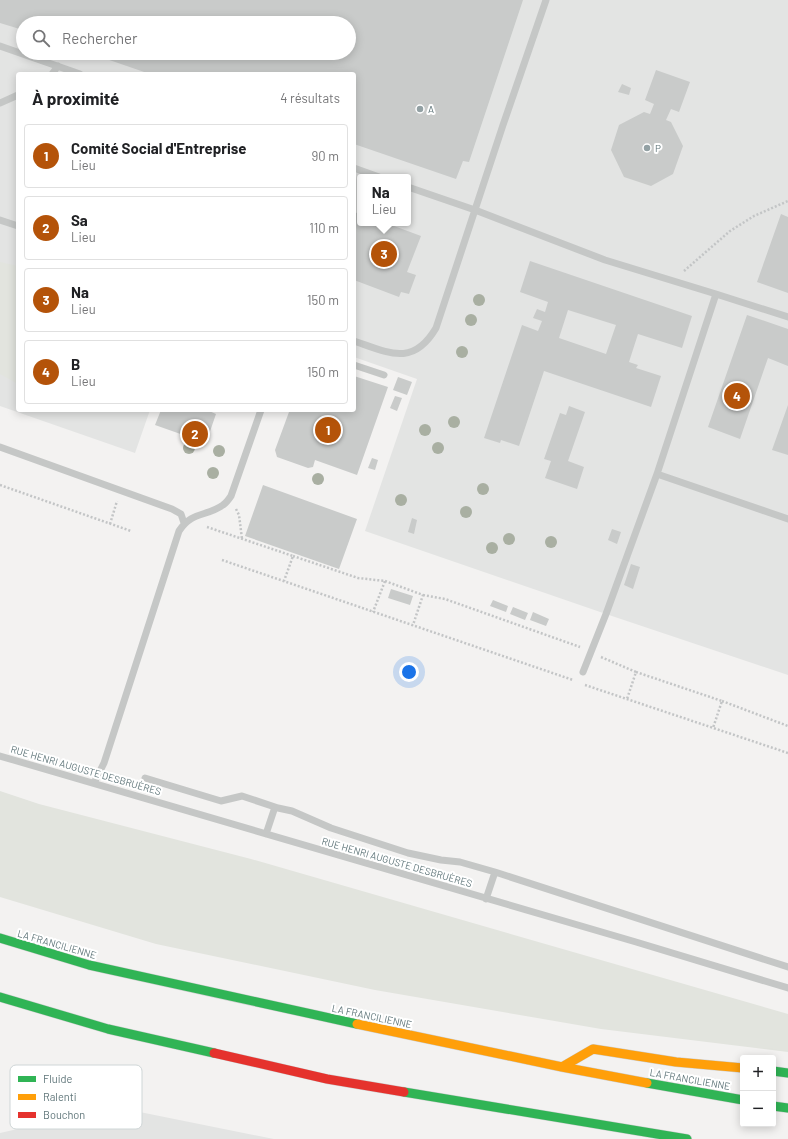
<!DOCTYPE html>
<html lang="fr">
<meta charset="utf-8">
<style>
:root{--surface:#fff;--page:#f2f2f2;--text:#202124;--muted:#757577;--line:#e0e0e0;--accent:#b45309}
body{margin:0;font-family:Barlow,sans-serif;background:var(--page);color:var(--text)}
.controls{position:absolute;right:12px;bottom:12px;display:grid;overflow:hidden;border-radius:4px;box-shadow:0 2px 10px #0003}
.controls button{width:36px;height:36px;display:grid;place-items:center;padding:0;border:0;border-bottom:1px solid var(--line);background:var(--surface);color:var(--text);font:20px sans-serif}
.you{position:absolute;left:409px;top:672px;width:14px;height:14px;margin:-10px;border:3px solid #fff;border-radius:50%;background:#1a73e8;box-shadow:0 0 0 6px #1a73e833}
.badge{display:grid;place-items:center;width:26px;height:26px;border-radius:50%;background:var(--accent);color:#fff;font-size:13px;font-weight:700}
.pin{position:absolute;translate:-50% -50%;border:2px solid #fff;box-shadow:0 1px 4px #0006}
.popup{position:absolute;left:357px;top:174px;width:54px;height:52px;box-sizing:border-box;display:grid;place-content:center;border-radius:4px;background:var(--surface);filter:drop-shadow(0 1px 3px #0005);font-size:13px;white-space:nowrap;color:var(--muted)}
.popup b{font-size:15px;color:var(--text)}
.popup::after{content:'';position:absolute;left:50%;top:100%;margin-left:-8px;border:8px solid transparent;border-top-color:var(--surface)}
.list{margin:0;padding:0;list-style:none}
h2{display:flex;justify-content:space-between;align-items:center;height:52px;margin:0;padding:0 16px;font-size:17px}
h2 small{font-size:13px;font-weight:400;color:var(--muted)}
.list li{display:grid;grid-template-columns:26px 1fr auto;gap:12px;align-items:center;box-sizing:border-box;height:64px;margin:0 8px 8px;padding:0 8px;border:1px solid var(--line);border-radius:4px}
.list b{display:block;font-size:15px;white-space:nowrap}
.list p{margin:0;font-size:13px;white-space:nowrap;color:var(--muted)}
.list em{font-size:13px;font-style:normal;color:var(--muted)}
.icon{flex:none;width:22px;height:22px;fill:none;stroke:currentColor;stroke-width:2;stroke-linecap:round;stroke-linejoin:round}
.map{position:relative;flex:none;width:788px;height:1139px;overflow:hidden}
.search{position:absolute;background:var(--surface);box-shadow:0 2px 10px #0003;left:16px;top:16px;width:340px;height:44px;display:flex;align-items:center;gap:10px;box-sizing:border-box;padding:0 14px;border-radius:22px;color:var(--muted);font-size:15px}
.panel{position:absolute;background:var(--surface);box-shadow:0 2px 10px #0003;left:16px;top:72px;width:340px;height:340px;border-radius:4px}
.map>svg:first-child{display:block}
</style>
<div class="map">
<svg width="788" height="1139" viewBox="0 0 788 1139">
<rect width="100%" height="100%" fill="#f3f2f1"/>
<path fill="#e3e4e3" fill-rule="evenodd" d="M0 0H788V675L606 614 365 531 417 379 354 357V74H18V410H150L135 453 0 406ZM23 23H349V53H23ZM360 177H408V223H360Z
M115 1107 274 1139H0V1133Z"/>
<path fill="#e2e4de" d="M0 262 18 266V384L0 374Z
M0 791 39 804 251 859 788 1014V1052L601 1029 375 990 156 944 0 897Z"/>
<path fill="#c9cbca" fill-rule="evenodd" d="M0 0H523L469 162 463 161 456 179 354 144V74H150L89 53H349V23H23V30L0 23Z
M656 70 690 82 679 112 671 109 666 120 671 122 683 146 673 174 651 186 624 177 611 150 619 125 644 112 650 114 654 104 645 100Z
M622 84 631 88 629 95 618 92Z
M354 212 360 214V223H386L421 236 407 272 416 275 409 294 401 292 399 297 354 280Z
M781 214 788 217V293L757 282Z
M530 261 692 316 682 348 638 334 629 362 638 365 636 368 661 376 651 407 544 371 519 446 501 440 500 443 484 438 522 325 538 331 542 321 533 318 537 309 545 312 548 302 520 292ZM568 310 616 325 606 354 559 338Z
M747 315 788 329V366L768 358 740 439 708 427Z
M354 376 388 387 357 475 315 460 313 467 308 468 277 457 275 450 289 412 288 410H354Z
M398 377 412 382 407 395 393 390Z
M395 396 402 398 397 411 390 408Z
M788 405V455L772 450Z
M569 406 585 412 568 461 584 467 577 489 545 478 551 461 544 459 560 413 566 415Z
M161 410H207L216 414 206 443 155 425Z
M372 458 378 460 375 470 368 468Z
M263 485 357 519 339 569 245 536Z
M412 518 417 520 414 534 408 532Z
M612 529 621 532 617 544 608 540Z
M631 564 640 567 633 589 624 585Z
M391 589 413 596 410 605 388 598Z
M493 600 508 606 506 612 490 606Z
M513 607 528 613 525 620 510 614Z
M533 612 549 619 546 626 530 620Z"/>
<g fill="none" stroke-linecap="round" stroke-linejoin="round">
<defs>
<path id="fast" d="M0 938 89 965 357 1024
M0 997 108 1029 214 1053
M773 1071 788 1073
M647 1083 743 1100
M404 1092 687 1139
M773 1106 788 1108"/>
<path id="slow" d="M357 1024 562 1067 647 1083
M562 1067 593 1049 676 1062 743 1068"/>
<path id="jam" d="M214 1053 327 1079 404 1092"/>
</defs>
<use href="#fast" stroke="#cecfcf" stroke-width="10"/>
<use href="#slow" stroke="#cecfcf" stroke-width="10"/>
<use href="#jam" stroke="#cecfcf" stroke-width="10"/>
<path stroke="#c3c5c6" stroke-width="2.5" stroke-dasharray="2 2" stroke-linecap="butt" d="M684 271 730 231 754 216 788 201
M0 485 131 531
M236 509 239 515 242 539
M110 524 117 501
M207 527 293 556 284 581
M293 556 358 578 385 581 373 612
M222 560 573 680
M385 581 423 595 413 625
M423 595 445 599 580 647
M601 657 636 672 627 699
M636 672 722 701 713 728
M585 685 788 753
M722 701 788 726"/>
<path stroke="#c5c7c6" stroke-width="7" d="M0 46 80 74
M52 74 58 66
M0 103 18 95
M354 168 379 177
M408 187 475 210 605 260 716 294 657 474 606 614 583 672
M0 220 18 226
M716 294 788 317
M354 341C389 353 413 367 436 328L503 125 546 0
M354 365 384 375
M0 447 172 509 181 514 184 523
M657 474 788 519
M0 756 636 942 788 988
M145 778 221 801 242 796 278 808 292 811 331 828 408 853 441 860 460 862 495 872 788 967
M94 783 104 763 179 531C192 511 206 517 223 505 226 503 229 499 231 496L261 410
M266 834 275 807
M486 899 495 872"/>
<use href="#fast" stroke="#30b455" stroke-width="9"/>
<use href="#slow" stroke="#ff9f0a" stroke-width="9"/>
<use href="#jam" stroke="#e5322d" stroke-width="9"/>
</g>
<g fill="#a9afa2">
<circle cx="479" cy="300" r="6"/>
<circle cx="471" cy="320" r="6"/>
<circle cx="462" cy="352" r="6"/>
<circle cx="454" cy="422" r="6"/>
<circle cx="425" cy="430" r="6"/>
<circle cx="189" cy="448" r="6"/>
<circle cx="438" cy="448" r="6"/>
<circle cx="219" cy="451" r="6"/>
<circle cx="213" cy="473" r="6"/>
<circle cx="318" cy="479" r="6"/>
<circle cx="483" cy="489" r="6"/>
<circle cx="401" cy="500" r="6"/>
<circle cx="466" cy="512" r="6"/>
<circle cx="509" cy="539" r="6"/>
<circle cx="551" cy="542" r="6"/>
<circle cx="492" cy="548" r="6"/>
</g>
<g fill="#93a1a4" stroke="#fff" stroke-width="1.5">
<circle cx="420" cy="109" r="4"/>
<circle cx="647" cy="148" r="4"/>
</g>
<g text-anchor="middle" dominant-baseline="central" stroke-width="4" stroke-linejoin="round" paint-order="stroke">
<g font-size="10" fill="#60767a" stroke="#fff" text-anchor="start">
<text x="428" y="109">A</text>
<text x="655" y="148">P</text>
</g>
<g font-size="10" fill="#60767a" stroke="#fff">
<text transform="translate(86 770) rotate(16)">RUE HENRI AUGUSTE DESBRUÈRES</text>
<text transform="translate(397 862) rotate(16)">RUE HENRI AUGUSTE DESBRUÈRES</text>
<text transform="translate(57 944) rotate(16)">LA FRANCILIENNE</text>
<text transform="translate(372 1016) rotate(12)">LA FRANCILIENNE</text>
<text transform="translate(690 1079) rotate(10)">LA FRANCILIENNE</text>
</g>
</g>
<rect x="10" y="1065" width="132" height="64" rx="6" fill="#fff" stroke="#cfd6d7" stroke-width="1"/>
<rect x="18" y="1076" width="18" height="6" fill="#30b455"/>
<rect x="18" y="1094" width="18" height="6" fill="#ff9f0a"/>
<rect x="18" y="1112" width="18" height="6" fill="#e5322d"/>
<g font-size="11" fill="#60767a">
<text x="43" y="1083">Fluide</text>
<text x="43" y="1101">Ralenti</text>
<text x="43" y="1119">Bouchon</text>
</g>
</svg>
<div class="controls">
<button>+</button>
<button>−</button>
</div>
<div class="you"></div>
<div class="pin badge" style="left:328px;top:430px">1</div>
<div class="pin badge" style="left:195px;top:434px">2</div>
<div class="pin badge" style="left:384px;top:254px">3</div>
<div class="popup"><b>Na</b>Lieu</div>
<div class="pin badge" style="left:737px;top:396px">4</div>
<div class="search"><svg class="icon" aria-label="search" viewBox="0 0 24 24"><circle cx="10" cy="10" r="6"/><path d="M15 15l6 6"/></svg>Rechercher</div>
<section class="panel">
<h2>À proximité<small>4 résultats</small></h2>
<ul class="list">
<li><span class="badge">1</span><div><b>Comité Social d'Entreprise</b><p>Lieu</p></div><em>90 m</em></li>
<li><span class="badge">2</span><div><b>Sa</b><p>Lieu</p></div><em>110 m</em></li>
<li><span class="badge">3</span><div><b>Na</b><p>Lieu</p></div><em>150 m</em></li>
<li><span class="badge">4</span><div><b>B</b><p>Lieu</p></div><em>150 m</em></li>
</ul>
</section>
</div>
